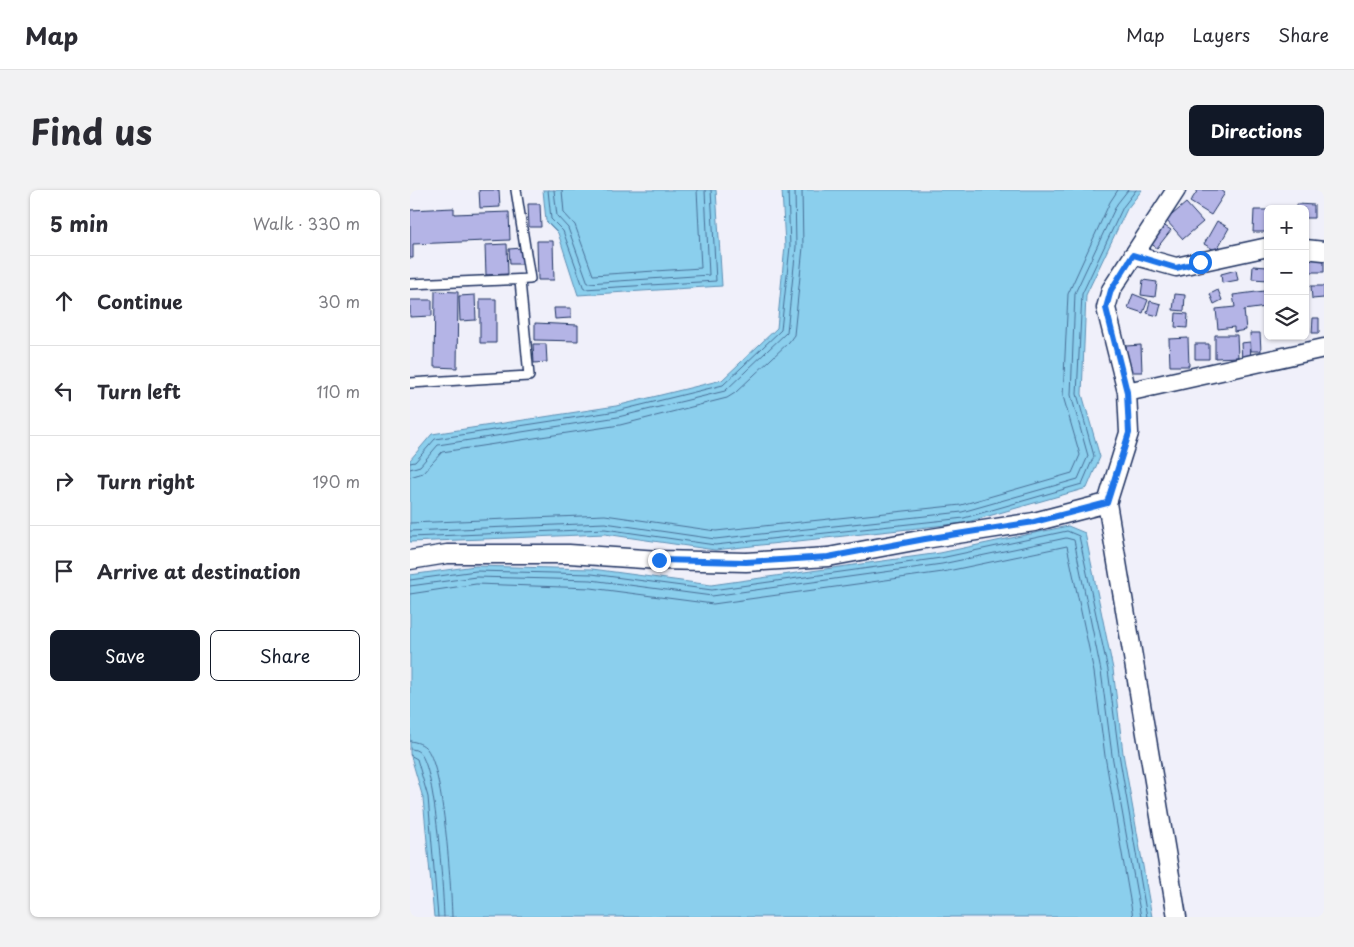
<!DOCTYPE html>
<meta charset="utf-8">
<style>
:root{--surface:#fff;--page:#f2f2f3;--text:#2b2b33;--muted:#7c7c81;--line:#e1e1e2;--accent:#111827}
body{margin:0;font-family:"Playpen Sans",sans-serif;background:var(--page);color:var(--text)}
.controls{position:absolute;right:15px;top:15px;display:grid;overflow:hidden;border-radius:8px;box-shadow:0 1px 4px #0004}
.controls button{width:45px;height:45px;display:grid;place-items:center;padding:0;border:0;border-bottom:1px solid var(--line);background:var(--surface);color:var(--text);font:25px sans-serif}
.stop{position:absolute;width:15px;height:15px;margin:-11px;border:4px solid #1a73e8;border-radius:50%;background:#fff}
.stop.end{background:#1a73e8;border-color:#fff;box-shadow:0 1px 5px #0008}
.list{margin:0;padding:0;list-style:none}
h2{display:flex;justify-content:space-between;align-items:center;height:65px;margin:0;padding:0 20px;font-size:21px}
h2 small{font-size:16px;font-weight:400;color:var(--muted)}
.list li{display:grid;grid-template-columns:32px 1fr auto;gap:15px;align-items:center;box-sizing:border-box;height:90px;padding:0 20px;border-top:1px solid var(--line)}
.list b{display:block;font-size:19px;white-space:nowrap}
.list em{font-size:16px;font-style:normal;color:var(--muted)}
.actions{display:flex;gap:10px;padding:15px 20px}
.actions a{flex:1;padding:11px 0;border:1px solid var(--accent);border-radius:8px;text-align:center;font-size:18px;color:var(--accent)}
.actions .main{background:var(--accent);color:#fff}
.icon{flex:none;width:28px;height:28px;fill:none;stroke:currentColor;stroke-width:2;stroke-linecap:round;stroke-linejoin:round}
.map{position:relative;flex:none;width:914px;height:727px;overflow:hidden;border-radius:8px}
header{display:flex;align-items:center;gap:30px;box-sizing:border-box;height:70px;padding:0 25px;background:var(--surface);border-bottom:1px solid var(--line)}
header strong{font-size:24px}
nav{display:flex;gap:28px;margin-inline-start:auto;font-size:18px}
.intro{display:flex;align-items:center;justify-content:space-between;box-sizing:border-box;height:120px;padding:0 30px}
h1{margin:0;font-size:35px}
.button{padding:12px 22px;border-radius:8px;background:var(--accent);color:#fff;font-size:18px;font-weight:700}
main{display:flex;gap:30px;padding:0 30px}
aside{flex:1;background:var(--surface);border-radius:8px;box-shadow:0 1px 4px #0004}
.map>svg:first-child{display:block}
</style>
<header>
<strong>Map</strong>
<nav><a>Map</a><a>Layers</a><a>Share</a></nav>
</header>
<div class="intro"><h1>Find us</h1><a class="button">Directions</a></div>
<main>
<aside>
<h2>5 min<small>Walk · 330 m</small></h2>
<ul class="list">
<li><svg class="icon" aria-label="ahead" viewBox="0 0 24 24"><path d="M12 20V5M6 11l6-6 6 6"/></svg><div><b>Continue</b></div><em>30 m</em></li>
<li><svg class="icon" aria-label="left" viewBox="0 0 24 24"><path d="M17 20v-9H6M10 6l-5 5 5 5"/></svg><div><b>Turn left</b></div><em>110 m</em></li>
<li><svg class="icon" aria-label="right" viewBox="0 0 24 24"><path d="M7 20v-9h11M14 6l5 5-5 5"/></svg><div><b>Turn right</b></div><em>190 m</em></li>
<li><svg class="icon" aria-label="arrive" viewBox="0 0 24 24"><path d="M6 21V4h12l-3 4 3 4H6"/></svg><div><b>Arrive at destination</b></div></li>
</ul>
<div class="actions"><a class="main">Save</a><a>Share</a></div>
</aside>
<div class="map">
<svg width="914" height="727" viewBox="0 0 914 727">
<rect width="100%" height="100%" fill="#f0f0fa"/>
<filter id="ink" filterUnits="userSpaceOnUse"><feTurbulence type="fractalNoise" baseFrequency=".02" numOctaves="2"/><feDisplacementMap in="SourceGraphic" scale="10" xChannelSelector="R" yChannelSelector="G"/><feConvolveMatrix kernelMatrix="1 2 1 2 8 2 1 2 1" color-interpolation-filters="sRGB"/></filter>
<g filter="url(#ink)">
<path fill="#8bcfed" stroke="#5e8fb4" d="M133 0H306L312 96 168 105 148 43 136 31Z
M372 0H732L717 19 676 105 672 204 690 267 677 298 554 333 305 360 195 344 0 352V270L22 244 206 216 312 190 367 138 375 56Z
M658 336 675 343 703 479 713 563 742 727H24L13 608 0 563V385L65 376 182 379 301 395 530 363Z"/>
<g fill="none" stroke-linecap="round" stroke-linejoin="round">
<path stroke="#486f97" stroke-width="1" d="M138 0 141 29 153 41 174 99 306 91 301 0
M144 0 147 26 158 38 178 93 299 85 295 0
M152 0 154 23 165 35 183 85 291 78 287 0
M0 273 5 272 25 249 207 221 313 195 371 140 380 57 378 0
M0 279 10 276 28 255 208 227 315 201 377 142 386 57 385 0
M0 287 13 283 32 262 210 235 317 208 325 203 379 152 384 145 393 57 392 0
M0 333 195 325 306 341 551 315 662 283 670 265 653 206 658 104 700 12 708 0
M0 341 195 333 305 349 552 322 668 289 678 266 661 205 665 103 707 14 718 0
M0 347 195 339 305 355 554 328 672 294 684 266 667 204 672 104 713 17 726 0
M0 390 66 381 182 384 302 400 531 368 657 341 669 346 698 480 709 564 737 727
M0 396 66 387 181 390 302 406 532 374 656 348 664 350 691 481 702 565 731 727
M0 404 66 394 181 398 303 414 533 382 657 356 684 482 695 566 723 727
M0 551C7 552 13 554 17 559 34 581 41 695 42 727
M0 559C4 559 7 560 10 563 26 580 33 699 34 727
M0 565 7 569 18 607 28 727"/>
</g>
<path fill="#b4b4e6" stroke="#1b2f5e" d="M69 0H89L90 17 70 18Z
M788 0H811L815 3 801 25 780 12Z
M776 13 793 32 773 49 756 30Z
M118 14H130L131 37H119Z
M887 14 904 15V28H895V19H887Z
M44 18V24L99 22 100 50 3 54V68H0V20Z
M844 20H858V42H843Z
M807 31 819 38 806 61 794 54Z
M750 33 761 40 747 58 737 51Z
M127 51H143L144 90H128Z
M97 54 98 84 76 85 75 55Z
M112 58 113 74H100L99 59Z
M899 69H914V82H900Z
M843 76 858 77V90L842 89Z
M826 80 828 90 812 93 811 84Z
M733 90 747 92 745 107 731 105Z
M901 96H914V108L902 109Z
M808 100 812 110 804 114 800 104Z
M25 101 48 102 47 178 24 177Z
M854 101 856 117 834 120 836 140 824 142V137L808 139 806 119 825 117 823 105Z
M723 104 738 110 733 123 718 118Z
M765 104 775 105 774 121 763 120Z
M65 105 66 130 50 131 49 106Z
M70 109H86V153H70Z
M0 110H22V126L0 127Z
M740 111 751 114 748 126 737 123Z
M144 118H161V128L145 129Z
M766 123 778 124 777 138 765 137Z
M903 128H909V143H902Z
M125 133 168 135V151L125 150Z
M840 143H850L851 161H841Z
M805 145H827L828 167 805 168Z
M778 148 779 176H760L759 149Z
M840 152 841 171H832L831 153Z
M123 154H136L137 172 124 173Z
M785 154H799V169H785Z
M731 155 732 182H717L716 156Z"/>
<g fill="none" stroke-linecap="round" stroke-linejoin="round">
<defs>
<path id="service" d="M0 94 120 89 106 0
M0 193 119 186 110 91"/>
<path id="minor" d="M895 59 914 61
M723 65 766 77 858 57
M717 202 914 158
M697 313 767 727
M0 370 37 364H159L249 370 336 372 418 367 515 349 624 332 697 313 719 243 717 202 696 118 701 100 766 0"/>
</defs>
<use href="#service" stroke="#1b2f5e" stroke-width="12"/>
<use href="#minor" stroke="#1b2f5e" stroke-width="21"/>
<use href="#service" stroke="#fff" stroke-width="9"/>
<use href="#minor" stroke="#fff" stroke-width="18"/>
</g>
</g>
<g fill="none" stroke-linecap="round" stroke-linejoin="round" filter="url(#ink)">
<path stroke="#1a73e8" stroke-width="6" d="M249 370 336 372 418 367 515 349 624 332 697 313 719 243 717 202 696 118 701 100 723 65 766 78 790 72"/>
</g>
</svg>
<div class="controls">
<button>+</button>
<button>−</button>
<button><svg class="icon" aria-label="layers" viewBox="0 0 24 24"><path d="M12 4l9 5-9 5-9-5zM3 14l9 5 9-5"/></svg></button>
</div>
<div class="stop" style="left:790px;top:72px"></div>
<div class="stop end" style="left:249px;top:370px"></div>
</div>
</main>
